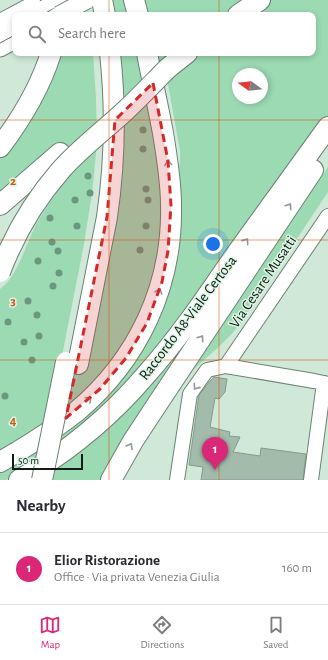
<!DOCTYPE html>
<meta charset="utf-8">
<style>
:root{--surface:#fff;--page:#f7f7f7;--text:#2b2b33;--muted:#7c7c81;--line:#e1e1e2;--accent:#db2777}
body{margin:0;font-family:"Alegreya Sans",sans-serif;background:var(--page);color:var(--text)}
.compass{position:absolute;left:232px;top:68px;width:36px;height:36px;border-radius:50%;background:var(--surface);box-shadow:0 2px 6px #0003;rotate:285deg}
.scale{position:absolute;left:12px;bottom:10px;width:71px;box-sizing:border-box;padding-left:4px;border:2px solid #121b15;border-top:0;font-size:11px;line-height:14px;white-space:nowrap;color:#121b15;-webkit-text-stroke:3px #dcf5e4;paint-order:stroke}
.you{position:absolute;left:213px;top:244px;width:14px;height:14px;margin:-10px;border:3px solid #fff;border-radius:50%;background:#1a73e8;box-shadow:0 0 0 6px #1a73e833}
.badge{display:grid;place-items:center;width:26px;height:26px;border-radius:50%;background:var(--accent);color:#fff;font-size:13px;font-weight:700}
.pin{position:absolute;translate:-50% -33px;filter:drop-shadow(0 1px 2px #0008)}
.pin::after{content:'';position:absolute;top:21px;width:14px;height:12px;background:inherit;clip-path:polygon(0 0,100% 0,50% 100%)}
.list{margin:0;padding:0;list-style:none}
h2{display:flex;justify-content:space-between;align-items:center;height:52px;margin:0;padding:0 16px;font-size:17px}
h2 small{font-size:13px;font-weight:400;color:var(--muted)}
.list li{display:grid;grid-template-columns:26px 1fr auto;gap:12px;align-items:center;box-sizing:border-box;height:72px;padding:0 16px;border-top:1px solid var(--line)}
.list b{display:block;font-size:15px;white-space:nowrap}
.list p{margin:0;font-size:13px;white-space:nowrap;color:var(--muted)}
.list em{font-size:13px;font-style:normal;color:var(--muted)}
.icon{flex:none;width:22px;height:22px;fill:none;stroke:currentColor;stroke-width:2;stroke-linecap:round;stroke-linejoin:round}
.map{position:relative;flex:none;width:328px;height:480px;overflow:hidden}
.search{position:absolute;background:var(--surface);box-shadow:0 2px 6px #0003;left:12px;right:12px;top:12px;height:44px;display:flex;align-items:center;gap:10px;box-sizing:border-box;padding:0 14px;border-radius:8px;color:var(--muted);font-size:15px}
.sheet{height:124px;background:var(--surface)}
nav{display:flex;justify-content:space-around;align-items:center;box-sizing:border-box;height:56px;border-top:1px solid var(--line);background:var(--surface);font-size:11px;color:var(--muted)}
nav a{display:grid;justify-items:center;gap:2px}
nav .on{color:var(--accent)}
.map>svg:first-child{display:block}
</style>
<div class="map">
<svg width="328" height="480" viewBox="0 0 328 480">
<rect width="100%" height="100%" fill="#cfe8d7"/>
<path fill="#9bdab2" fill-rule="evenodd" d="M107 0H126L130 15H109Z
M143 0H328V117L226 261 126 389 27 468 6 480H0V471L148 338 180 162V151L168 84 157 61 156 53H313V15H147ZM238 74H262V98H238Z
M58 53H93L96 99 97 144 92 193 84 244 61 361 83 365 115 53H140L143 67 164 200 159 263 137 327 91 389 0 455V289C17 278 27 241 37 223 47 205 60 188 71 171L0 194V154Z
M328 167V192L240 324C226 342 209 355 193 370Z
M248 253 104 480H38Z"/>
<path fill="#a3bbab" stroke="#859c8d" d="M214 377 227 379 225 392 219 399 215 398 210 427 230 432 229 436 240 437 233 452 260 456 261 448 306 454 303 480H201L203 467 189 465 199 395 210 381Z"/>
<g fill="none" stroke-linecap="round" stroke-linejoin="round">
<defs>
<path id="minor" d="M0 21 28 6 33 0
M226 366 328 216
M177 480 190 394 207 370 226 366 314 381 328 384
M311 480 324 383"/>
<path id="major" d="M33 15 60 0
M0 33 15 25
M0 48 15 40"/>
<path id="highway" d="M102 0 105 15
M134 0 138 15
M238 15 260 0
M168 68 187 53
M0 147C22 118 40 88 51 53
M0 205 60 153
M78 364 107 217C115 162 116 108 110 53
M0 462C26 447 52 431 76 412 138 360 173 286 171 205 171 181 167 157 163 133 158 106 152 80 147 53
M19 480C66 453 110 417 145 376 178 339 206 298 234 257 265 214 297 170 328 127
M111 480 133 441 158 403 313 170"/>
</defs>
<use href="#minor" stroke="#6c8274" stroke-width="16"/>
<use href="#major" stroke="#6c8274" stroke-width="19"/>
<use href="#highway" stroke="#6c8274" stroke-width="22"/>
<use href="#minor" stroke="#fff" stroke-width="14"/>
<use href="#major" stroke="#fff" stroke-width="17"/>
<use href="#highway" stroke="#fff" stroke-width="20"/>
<path stroke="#637368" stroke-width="1" d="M65 7 78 0
M42 15 69 0
M0 43 15 35"/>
<defs>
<path id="major-bridge" d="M59 15 87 0"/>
<path id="highway-bridge" d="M0 272C14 235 34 201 60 171 80 148 105 130 127 109 141 96 154 82 168 68
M42 480 66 362"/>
</defs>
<use href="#major-bridge" stroke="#6c8274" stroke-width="19" stroke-linecap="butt"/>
<use href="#highway-bridge" stroke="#6c8274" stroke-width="22" stroke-linecap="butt"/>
<use href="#major-bridge" stroke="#fff" stroke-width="17"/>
<use href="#highway-bridge" stroke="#fff" stroke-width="20"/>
</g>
<g fill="#6b977e">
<circle cx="143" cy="130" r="3.5"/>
<circle cx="143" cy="149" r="3.5"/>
<circle cx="88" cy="176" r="3.5"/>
<circle cx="146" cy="189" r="3.5"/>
<circle cx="90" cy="193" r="3.5"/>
<circle cx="75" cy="200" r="3.5"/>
<circle cx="148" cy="200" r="3.5"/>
<circle cx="50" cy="218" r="3.5"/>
<circle cx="77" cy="226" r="3.5"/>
<circle cx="146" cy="226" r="3.5"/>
<circle cx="52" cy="242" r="3.5"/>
<circle cx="140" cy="250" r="3.5"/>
<circle cx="58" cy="251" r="3.5"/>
<circle cx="38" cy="261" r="3.5"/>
<circle cx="59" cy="273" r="3.5"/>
<circle cx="53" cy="286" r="3.5"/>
<circle cx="28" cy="301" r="3.5"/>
<circle cx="37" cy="315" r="3.5"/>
<circle cx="8" cy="322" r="3.5"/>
<circle cx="39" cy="336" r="3.5"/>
<circle cx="24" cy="342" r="3.5"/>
<circle cx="32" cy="360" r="3.5"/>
<circle cx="5" cy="396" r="3.5"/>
</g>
<defs><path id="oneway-chevron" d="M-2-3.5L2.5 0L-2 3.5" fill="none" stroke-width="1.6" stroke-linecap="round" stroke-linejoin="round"/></defs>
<g stroke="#949896">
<use href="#oneway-chevron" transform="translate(168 163) rotate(-98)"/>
<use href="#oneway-chevron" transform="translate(289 206) rotate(-56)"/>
<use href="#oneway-chevron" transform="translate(246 241) rotate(-55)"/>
<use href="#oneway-chevron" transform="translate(159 291) rotate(-72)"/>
<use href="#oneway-chevron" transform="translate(201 338) rotate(-56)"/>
<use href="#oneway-chevron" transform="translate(196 387) rotate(125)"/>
<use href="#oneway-chevron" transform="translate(89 399) rotate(-43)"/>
<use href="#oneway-chevron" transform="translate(130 446) rotate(-59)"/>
</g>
<path fill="#d62828" fill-opacity="0.2" stroke="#d62828" stroke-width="3" stroke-dasharray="8 5" stroke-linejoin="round" d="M153 83 168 161 171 205 168 251 162 282 147 323 126 358 100 389 66 418 107 217 115 120Z"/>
<path fill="none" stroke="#d3530d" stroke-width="1" stroke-opacity="0.55" d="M109 0V15M219 0V15M109 53V480M219 53V480M0 120H328M0 240H328M0 360H328"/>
<g text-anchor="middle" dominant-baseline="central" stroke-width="3" stroke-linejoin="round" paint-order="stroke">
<g font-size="15" fill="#121b15" stroke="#dcf5e4">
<text transform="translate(263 282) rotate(-56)">Via Cesare Musatti</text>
<text transform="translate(188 318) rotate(-53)">Raccordo A8-Viale Certosa</text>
</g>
</g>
<g font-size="13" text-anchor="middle" font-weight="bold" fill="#d3530d" stroke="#dcf5e4" stroke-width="3" stroke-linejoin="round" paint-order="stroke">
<text x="13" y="185">2</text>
<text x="13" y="305">3</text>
<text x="13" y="425">4</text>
</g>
</svg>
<svg class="compass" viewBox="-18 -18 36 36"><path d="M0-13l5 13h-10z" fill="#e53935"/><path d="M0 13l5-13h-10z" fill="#7c7c81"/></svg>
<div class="scale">50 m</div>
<div class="you"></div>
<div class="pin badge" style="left:215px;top:470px">1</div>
<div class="search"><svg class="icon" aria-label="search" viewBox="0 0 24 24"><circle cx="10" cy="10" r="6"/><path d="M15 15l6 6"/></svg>Search here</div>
</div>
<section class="sheet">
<h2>Nearby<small></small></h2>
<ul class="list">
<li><span class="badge">1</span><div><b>Elior Ristorazione</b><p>Office · Via privata Venezia Giulia</p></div><em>160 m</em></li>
</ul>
</section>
<nav>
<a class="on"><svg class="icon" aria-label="map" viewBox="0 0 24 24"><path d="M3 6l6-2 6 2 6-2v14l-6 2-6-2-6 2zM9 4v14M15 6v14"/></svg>Map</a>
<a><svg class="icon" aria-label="directions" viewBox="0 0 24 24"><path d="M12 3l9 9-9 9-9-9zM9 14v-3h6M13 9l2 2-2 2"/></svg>Directions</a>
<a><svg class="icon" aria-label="saved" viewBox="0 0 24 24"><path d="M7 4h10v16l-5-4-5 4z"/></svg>Saved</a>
</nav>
